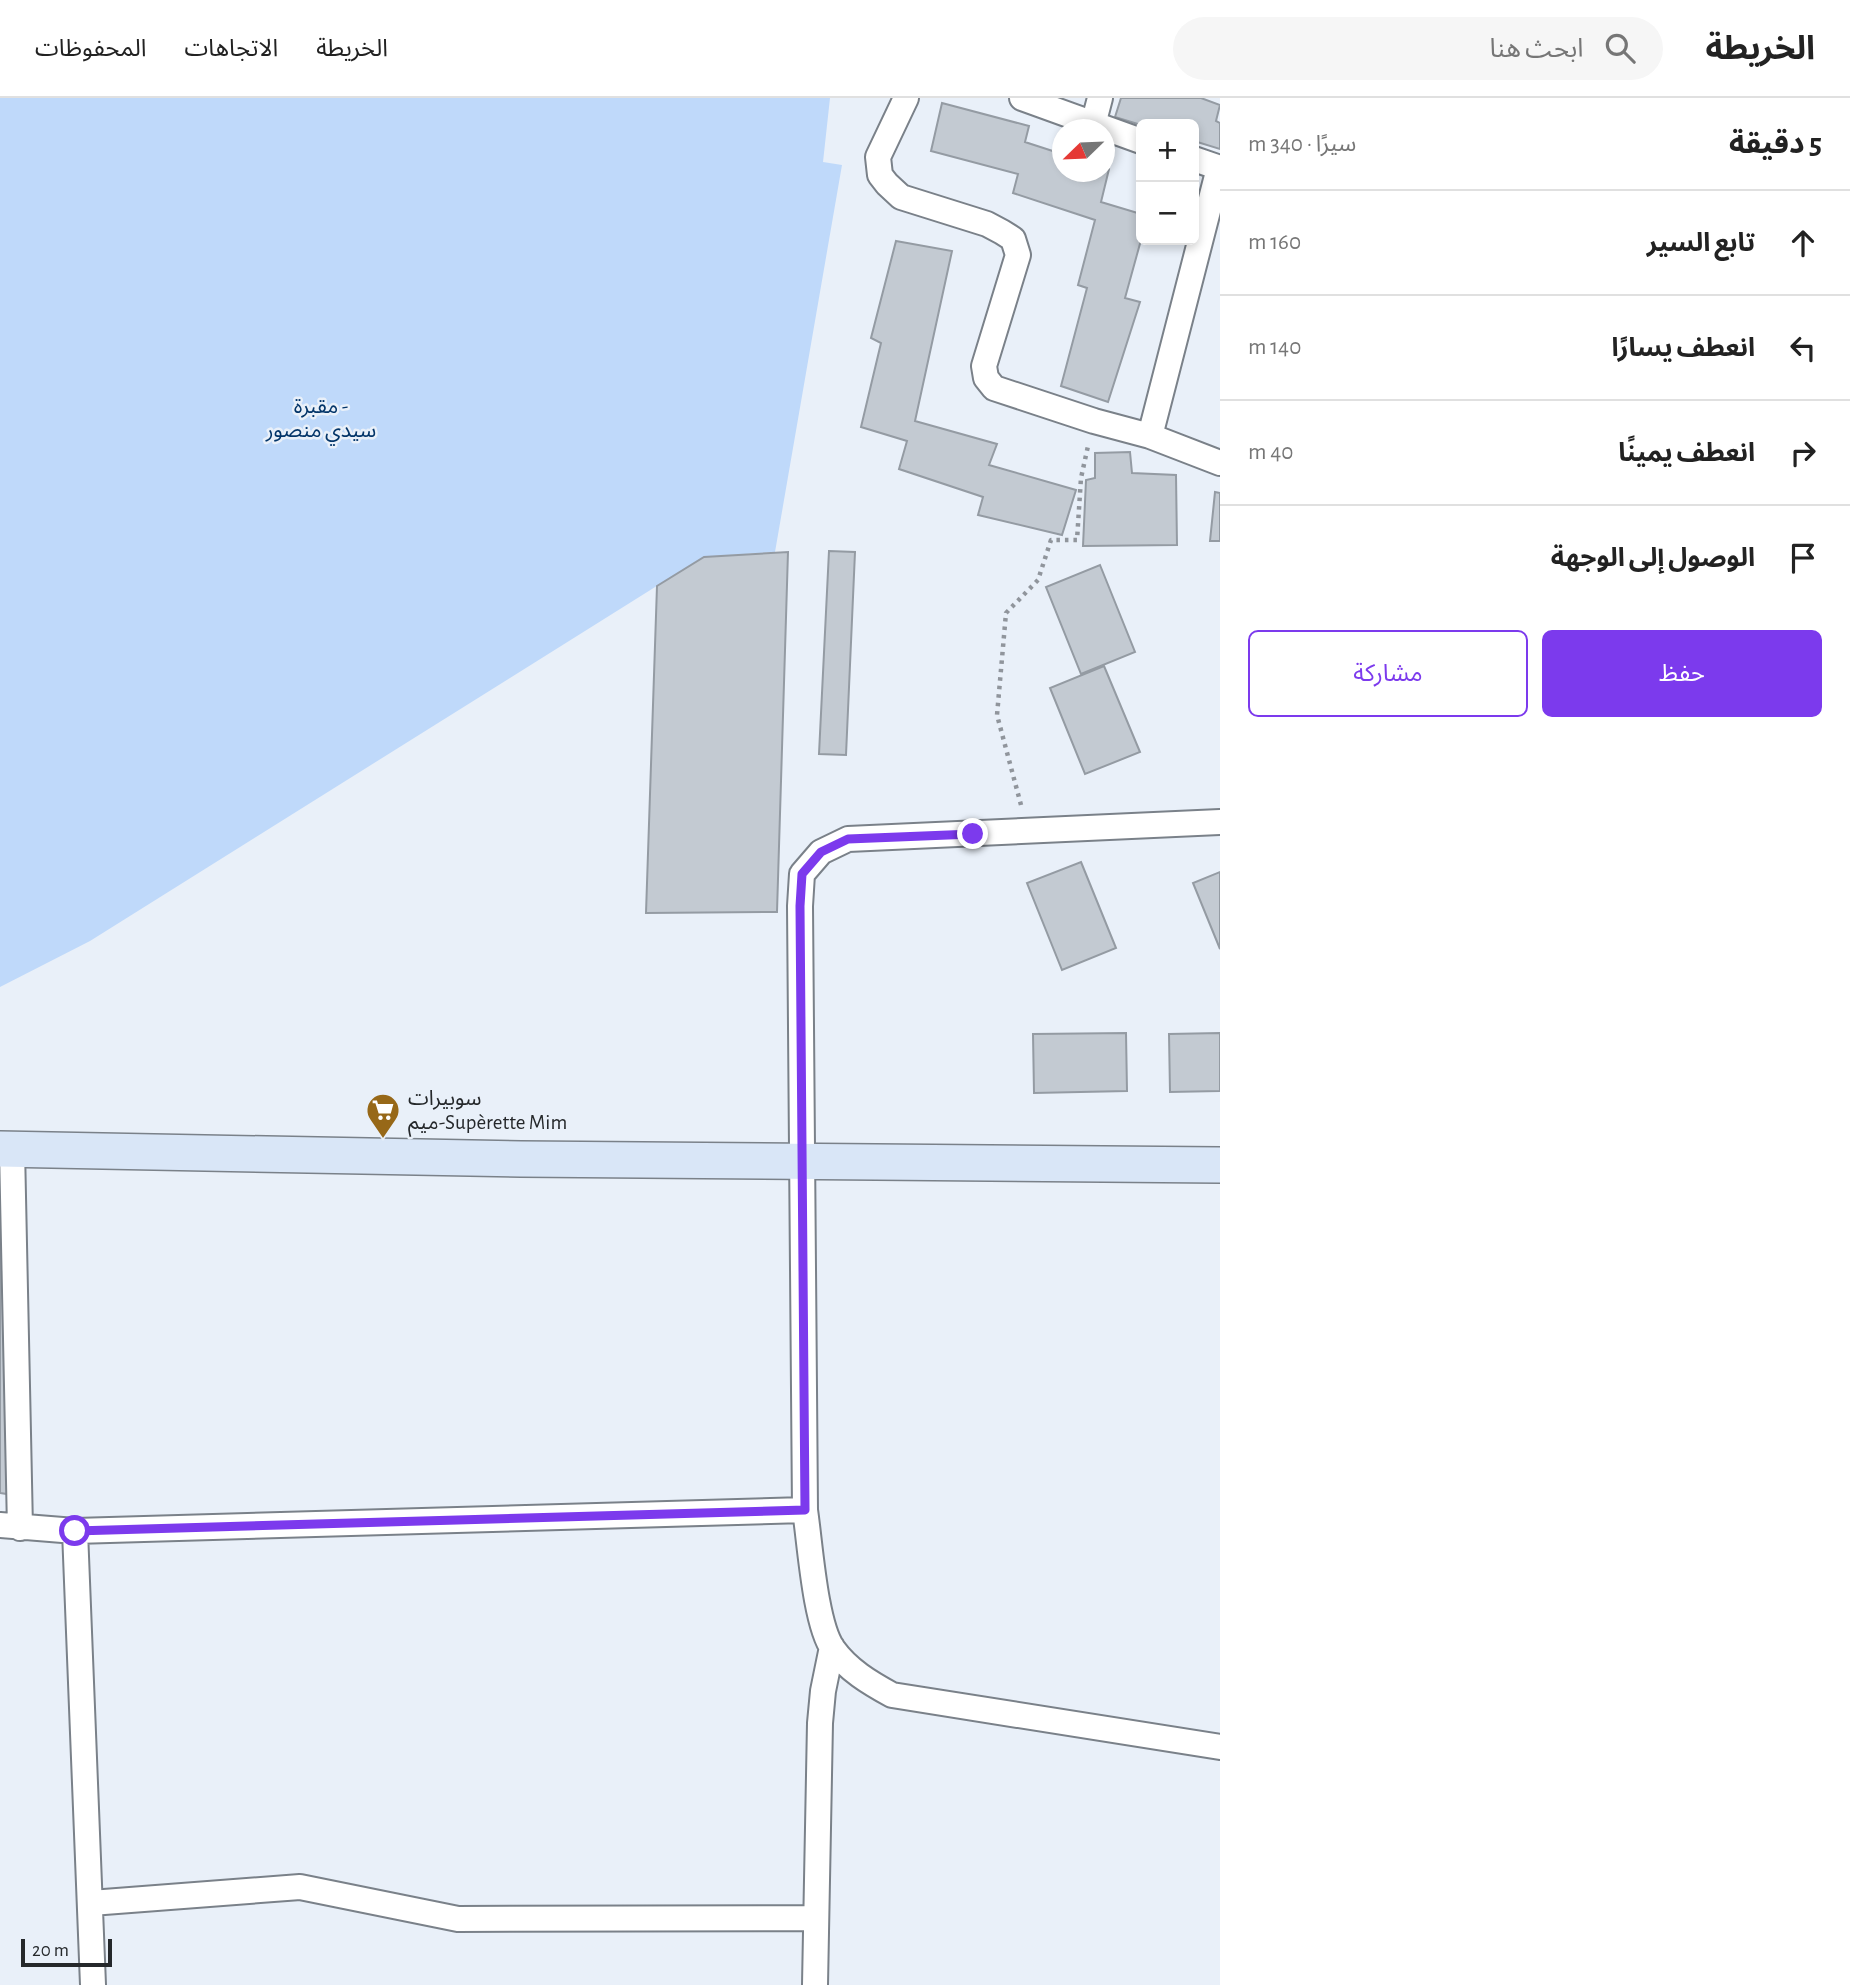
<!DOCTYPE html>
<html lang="ar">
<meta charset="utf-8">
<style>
:root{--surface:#fff;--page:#f6f6f6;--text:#222;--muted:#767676;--line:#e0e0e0;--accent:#7c3aed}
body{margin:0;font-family:"Alegreya Sans","Noto Sans Arabic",sans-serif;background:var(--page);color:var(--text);direction:rtl}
.controls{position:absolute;right:21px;top:21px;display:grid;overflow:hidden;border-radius:10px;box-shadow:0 4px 10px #0003}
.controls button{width:63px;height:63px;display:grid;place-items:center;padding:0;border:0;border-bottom:2px solid var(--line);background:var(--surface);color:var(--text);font:35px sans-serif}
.compass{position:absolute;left:1052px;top:21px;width:63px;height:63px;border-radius:50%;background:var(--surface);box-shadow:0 4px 10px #0003;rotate:247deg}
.scale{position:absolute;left:21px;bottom:18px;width:91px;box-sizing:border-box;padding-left:7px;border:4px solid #25282b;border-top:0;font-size:19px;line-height:24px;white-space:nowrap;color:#25282b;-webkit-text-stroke:5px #e9f0f9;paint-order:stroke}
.stop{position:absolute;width:21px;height:21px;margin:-16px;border:5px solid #7c3aed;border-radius:50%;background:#fff}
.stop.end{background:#7c3aed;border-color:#fff;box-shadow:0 2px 7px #0008}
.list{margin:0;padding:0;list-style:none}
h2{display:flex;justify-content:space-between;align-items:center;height:91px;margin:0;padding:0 28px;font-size:30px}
h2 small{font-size:23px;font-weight:400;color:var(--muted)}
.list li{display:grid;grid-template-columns:46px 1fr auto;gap:21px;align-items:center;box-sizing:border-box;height:105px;padding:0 28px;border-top:2px solid var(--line)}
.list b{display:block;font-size:26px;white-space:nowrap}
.list em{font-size:23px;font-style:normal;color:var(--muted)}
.actions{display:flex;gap:14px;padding:21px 28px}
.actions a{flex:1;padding:16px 0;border:2px solid var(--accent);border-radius:10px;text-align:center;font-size:24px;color:var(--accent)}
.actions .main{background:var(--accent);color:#fff}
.icon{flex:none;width:38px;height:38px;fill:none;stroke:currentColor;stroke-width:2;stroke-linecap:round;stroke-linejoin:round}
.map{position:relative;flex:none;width:1220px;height:1887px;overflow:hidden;direction:ltr}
header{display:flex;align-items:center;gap:42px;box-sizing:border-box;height:98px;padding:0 35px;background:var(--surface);border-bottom:2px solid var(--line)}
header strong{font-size:33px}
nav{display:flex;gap:38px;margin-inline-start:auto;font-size:24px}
.search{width:490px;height:63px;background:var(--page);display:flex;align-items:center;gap:18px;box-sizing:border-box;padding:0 24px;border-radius:38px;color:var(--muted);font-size:26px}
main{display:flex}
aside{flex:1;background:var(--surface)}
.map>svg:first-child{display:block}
</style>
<header>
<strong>الخريطة</strong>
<div class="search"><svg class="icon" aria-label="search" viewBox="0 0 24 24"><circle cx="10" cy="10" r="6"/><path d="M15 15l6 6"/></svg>ابحث هنا</div>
<nav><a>الخريطة</a><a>الاتجاهات</a><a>المحفوظات</a></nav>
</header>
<main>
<aside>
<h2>5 دقيقة<small>سيرًا · 340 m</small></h2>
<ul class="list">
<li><svg class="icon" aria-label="ahead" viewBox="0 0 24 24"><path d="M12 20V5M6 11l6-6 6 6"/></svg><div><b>تابع السير</b></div><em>160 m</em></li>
<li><svg class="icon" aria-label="left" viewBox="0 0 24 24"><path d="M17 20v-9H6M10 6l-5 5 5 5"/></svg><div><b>انعطف يسارًا</b></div><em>140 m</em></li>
<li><svg class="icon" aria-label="right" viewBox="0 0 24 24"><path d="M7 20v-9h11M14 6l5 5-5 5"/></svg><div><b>انعطف يمينًا</b></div><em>40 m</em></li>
<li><svg class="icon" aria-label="arrive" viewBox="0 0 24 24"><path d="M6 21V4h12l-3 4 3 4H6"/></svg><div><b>الوصول إلى الوجهة</b></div></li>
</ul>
<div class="actions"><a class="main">حفظ</a><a>مشاركة</a></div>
</aside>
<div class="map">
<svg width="1220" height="1887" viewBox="0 0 1220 1887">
<rect width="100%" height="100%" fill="#e9f0f9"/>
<path fill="#bfd9fa" d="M0 0H830L823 64 842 67 775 454 703 459 90 843 0 889Z"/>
<path fill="#c3cad2" stroke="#949ba3" stroke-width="2" d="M1121 0H1201L1220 7 1216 23 1220 25V51L1194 43V26L1141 27 1115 19Z
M942 5 1029 28 1025 44 1062 56V74H1104V69L1109 71 1101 104 1141 116V142L1125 200 1140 204 1108 304 1061 288 1087 190 1078 187 1095 122 1013 95 1018 76 931 53Z
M896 143 952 153 915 323 997 346 989 367 1076 392 1062 437 978 417 983 399 899 371 907 343 861 329 881 245 871 240Z
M1130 354 1132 375 1176 377 1177 447 1083 448 1086 382 1095 380V355Z
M1215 394 1220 395V443H1210Z
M829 453 855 454 846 657 819 656Z
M788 454 777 814 646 815 657 488 704 459Z
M1100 467 1135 554 1081 576 1046 489Z
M1104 568 1140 654 1085 676 1050 590Z
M1081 764 1116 850 1062 872 1027 785Z
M1220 774V851L1193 785Z
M1126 935 1127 993 1034 995 1033 936Z
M1220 935V993L1170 994 1169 936Z
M0 1092H1L7 1396 0 1395Z"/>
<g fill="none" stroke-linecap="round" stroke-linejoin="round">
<defs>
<path id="street" d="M906 0 878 59 880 77 887 86 901 99 987 126 1002 134 1013 141 1018 157 984 268 986 280 994 290 1094 323 1150 338
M1022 0 1141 43
M1093 27 1100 0
M1194 61 1220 70
M1219 70 1150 338 1220 365
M12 1051 20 1430
M805 1412C810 1445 815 1526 833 1551 848 1572 870 1585 892 1597L1220 1649
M0 1427 75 1433 93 1887
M75 1433 805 1412 800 808 802 776 821 754 848 741 1220 724
M91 1805 300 1789 458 1821 816 1820
M815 1887 820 1625 823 1593 832 1549"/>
<path id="secondary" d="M0 1051 521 1061 1220 1067"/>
</defs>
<use href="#street" stroke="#7a8189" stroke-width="28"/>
<use href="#secondary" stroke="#7a8189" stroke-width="38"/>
<path stroke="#90959c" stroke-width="4.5" stroke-dasharray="3.5 5" stroke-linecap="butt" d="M1021 707 997 617 1006 515 1038 482 1051 442H1077L1081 380 1088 348"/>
<use href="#street" stroke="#fff" stroke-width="24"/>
<use href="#secondary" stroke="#d9e6f7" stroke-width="35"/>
</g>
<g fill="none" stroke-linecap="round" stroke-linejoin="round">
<path stroke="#7c3aed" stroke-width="9" d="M75 1433 805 1412 800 808 802 776 821 754 848 741 973 736"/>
</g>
<defs>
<symbol id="supermarket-pin" viewBox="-11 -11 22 30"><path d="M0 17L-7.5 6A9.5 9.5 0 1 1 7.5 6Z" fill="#976818" stroke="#e9f0f9"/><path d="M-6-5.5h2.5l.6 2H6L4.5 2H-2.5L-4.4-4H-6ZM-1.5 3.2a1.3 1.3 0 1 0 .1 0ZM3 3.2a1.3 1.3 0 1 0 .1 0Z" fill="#fff"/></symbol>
</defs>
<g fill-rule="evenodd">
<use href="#supermarket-pin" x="364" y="993" width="38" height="52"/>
</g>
<g text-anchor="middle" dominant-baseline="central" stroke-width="5" stroke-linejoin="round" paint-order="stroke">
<g font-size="21" fill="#033569" stroke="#e9f0f9">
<text x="321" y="308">مقبرة -<tspan x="321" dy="24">سيدي منصور</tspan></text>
</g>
<g font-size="21" fill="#25282b" stroke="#e9f0f9" text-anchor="start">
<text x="408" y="1000">سوبيرات<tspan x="408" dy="24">ميم-Supèrette Mim</tspan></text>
</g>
</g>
</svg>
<div class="controls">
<button>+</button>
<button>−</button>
</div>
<svg class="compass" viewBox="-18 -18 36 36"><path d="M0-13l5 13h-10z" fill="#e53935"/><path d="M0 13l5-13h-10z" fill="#767676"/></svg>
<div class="scale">20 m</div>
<div class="stop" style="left:75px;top:1433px"></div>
<div class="stop end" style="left:973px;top:736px"></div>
</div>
</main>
